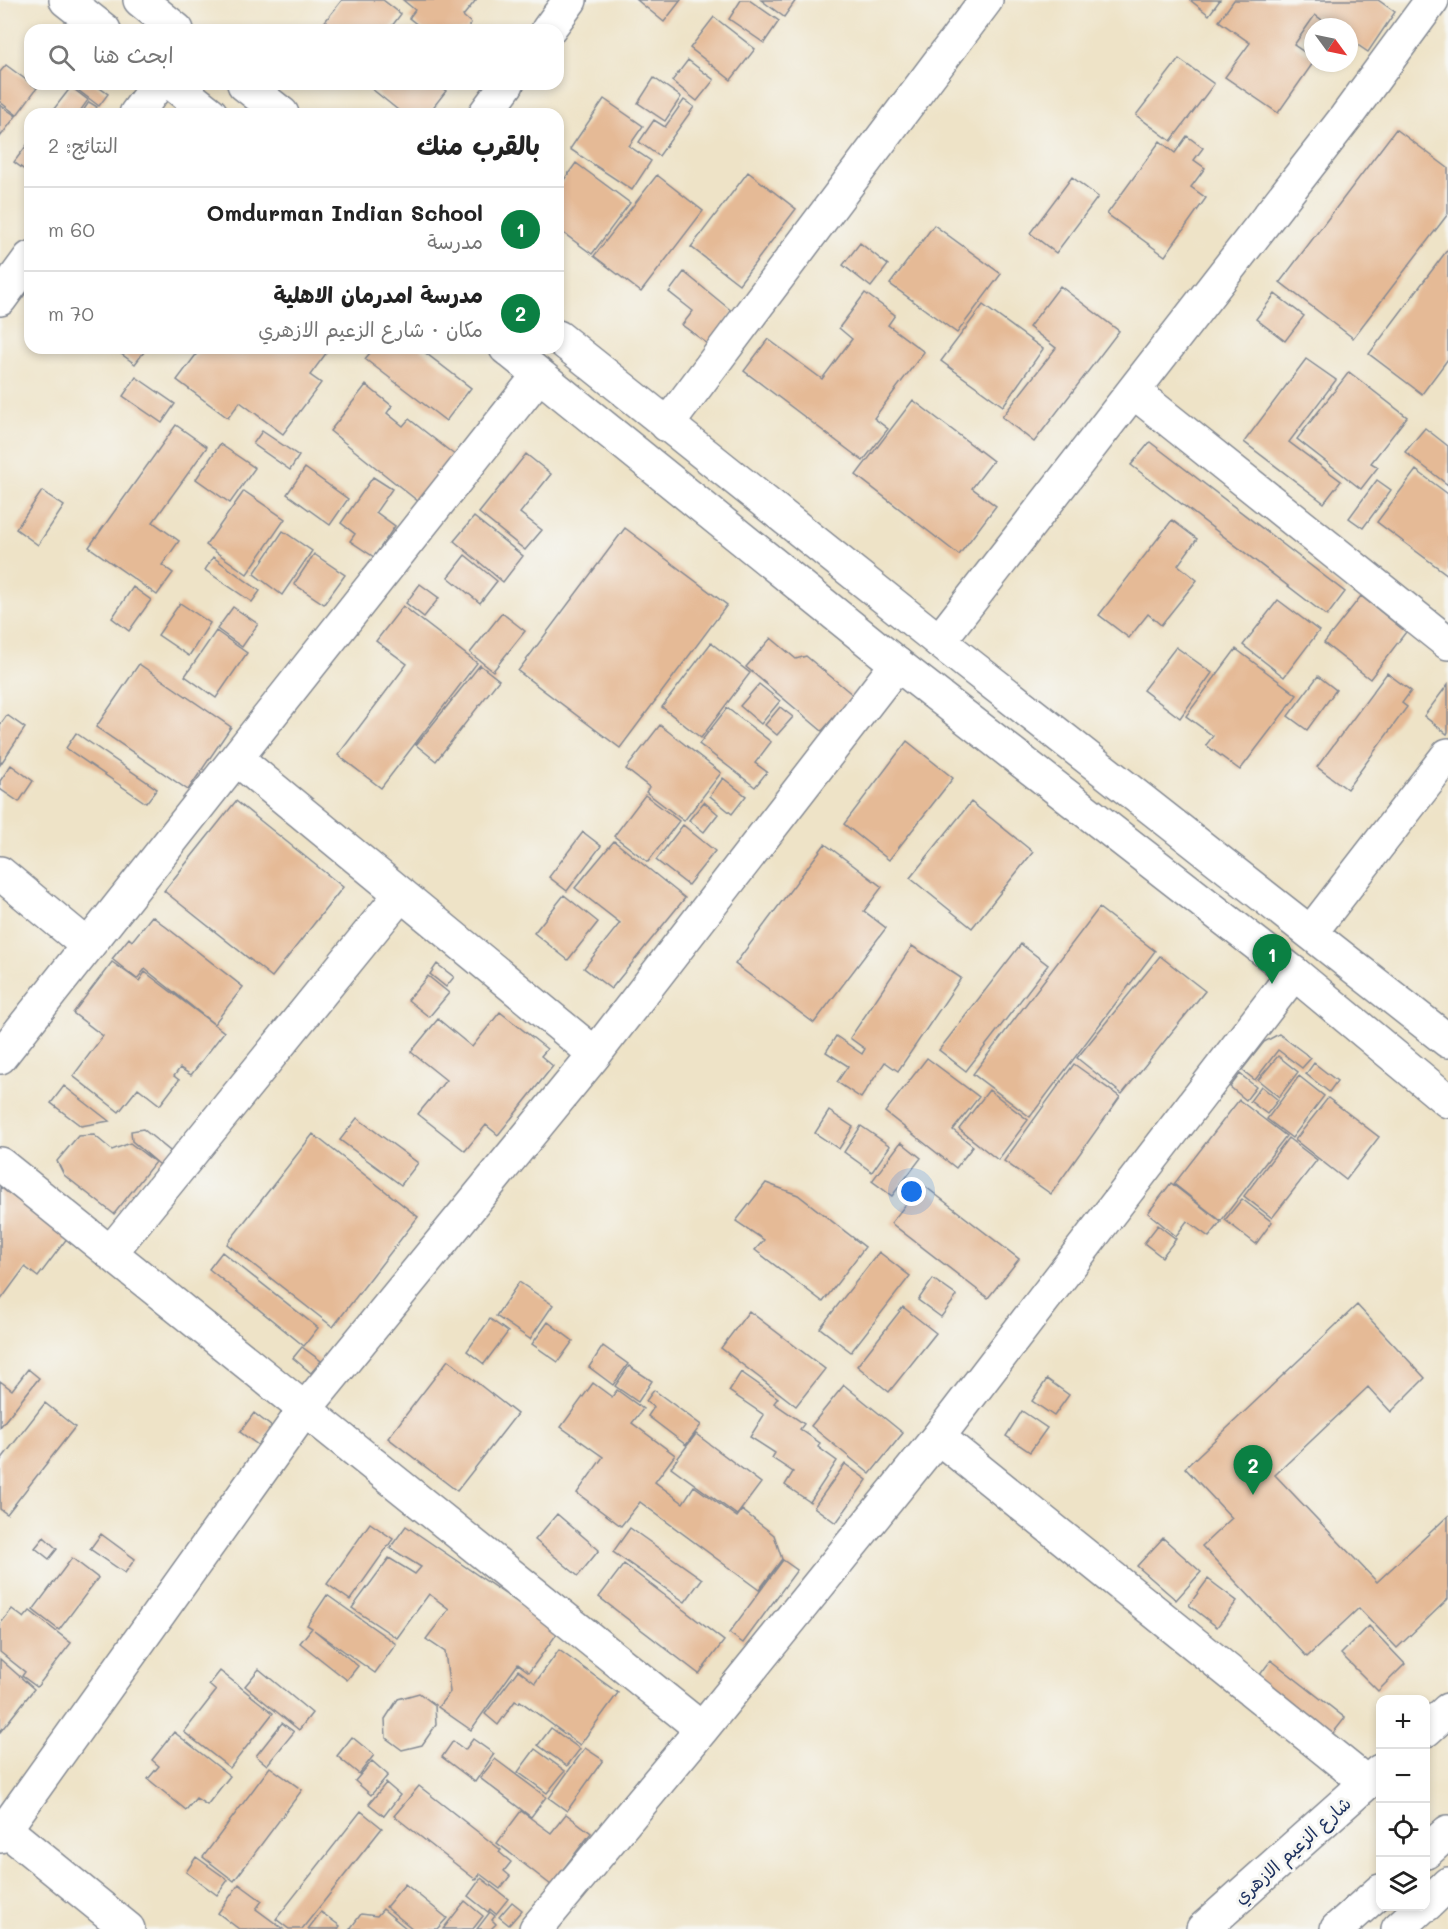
<!DOCTYPE html>
<html lang="ar">
<meta charset="utf-8">
<style>
:root{--surface:#fff;--page:#f2f2f2;--text:#222;--muted:#767676;--line:#e0e0e0;--accent:#0b8043}
body{margin:0;font-family:Mali,"Playpen Sans Arabic",sans-serif;background:var(--page);color:var(--text);direction:rtl}
.controls{position:absolute;right:18px;bottom:18px;display:grid;overflow:hidden;border-radius:12px;box-shadow:0 3px 9px #0003}
.controls button{width:54px;height:54px;display:grid;place-items:center;padding:0;border:0;border-bottom:2px solid var(--line);background:var(--surface);color:var(--text);font:30px sans-serif}
.compass{position:absolute;left:1304px;top:18px;width:54px;height:54px;border-radius:50%;background:var(--surface);box-shadow:0 3px 9px #0003;rotate:123deg}
.you{position:absolute;left:912px;top:1192px;width:21px;height:21px;margin:-15px;border:4px solid #fff;border-radius:50%;background:#1a73e8;box-shadow:0 0 0 9px #1a73e833}
.badge{display:grid;place-items:center;width:39px;height:39px;border-radius:50%;background:var(--accent);color:#fff;font-size:20px;font-weight:700}
.pin{position:absolute;translate:-50% -50px;filter:drop-shadow(0 2px 3px #0008)}
.pin::after{content:'';position:absolute;top:32px;width:21px;height:18px;background:inherit;clip-path:polygon(0 0,100% 0,50% 100%)}
.list{margin:0;padding:0;list-style:none}
h2{display:flex;justify-content:space-between;align-items:center;height:78px;margin:0;padding:0 24px;font-size:26px}
h2 small{font-size:20px;font-weight:400;color:var(--muted)}
.list li{display:grid;grid-template-columns:39px 1fr auto;gap:18px;align-items:center;box-sizing:border-box;height:84px;padding:0 24px;border-top:2px solid var(--line)}
.list b{display:block;font-size:22px;white-space:nowrap}
.list p{margin:0;font-size:20px;white-space:nowrap;color:var(--muted)}
.list em{font-size:20px;font-style:normal;color:var(--muted)}
.icon{flex:none;width:33px;height:33px;fill:none;stroke:currentColor;stroke-width:2;stroke-linecap:round;stroke-linejoin:round}
.map{position:relative;flex:none;width:1448px;height:1929px;overflow:hidden;direction:ltr}
.search{position:absolute;background:var(--surface);box-shadow:0 3px 9px #0003;left:24px;top:24px;width:540px;height:66px;display:flex;align-items:center;gap:15px;box-sizing:border-box;padding:0 21px;border-radius:18px;color:var(--muted);font-size:22px}
.panel{position:absolute;background:var(--surface);box-shadow:0 3px 9px #0003;left:24px;top:108px;width:540px;height:246px;border-radius:18px;direction:rtl}
.map>svg:first-child{display:block}
</style>
<div class="map">
<svg width="1448" height="1929" viewBox="0 0 1448 1929">
<rect width="100%" height="100%" fill="#f6f6f2"/>
<filter id="ink" filterUnits="userSpaceOnUse"><feTurbulence type="fractalNoise" baseFrequency=".0167" numOctaves="2"/><feDisplacementMap in="SourceGraphic" scale="12" xChannelSelector="R" yChannelSelector="G"/><feConvolveMatrix kernelMatrix="1 2 1 2 8 2 1 2 1" color-interpolation-filters="sRGB"/></filter>
<filter id="wash" filterUnits="userSpaceOnUse"><feTurbulence type="fractalNoise" baseFrequency=".008" numOctaves="4" result="noise"/><feDisplacementMap in="SourceGraphic" scale="24" xChannelSelector="R" yChannelSelector="G"/><feGaussianBlur stdDeviation="1.35" result="paint"/><feColorMatrix in="noise" values="0 0 0 0 0 0 0 0 0 0 0 0 0 0 0 0 0 1.4 0 .05"/><feComposite in="paint" operator="in"/></filter>
<g filter="url(#wash)">
<rect width="100%" height="100%" fill="#eee3c7"/>
<g id="blocks">
<path fill="#e5ba96" d="M342 0H383L401 14 389 30H320L319 29Z
M403 0H476L463 16 471 23 466 30H424L409 18 415 10Z
M637 0H681L664 22Z
M741 0H749L779 21 764 43 729 19Z
M761 0H796L784 17Z
M1190 0H1220L1209 15Z
M1234 0H1378L1395 12 1368 52 1349 39V27H1332L1315 15 1294 45 1313 58V63L1278 113 1225 77 1250 43 1219 21Z
M714 17 755 49 731 80 690 48Z
M1179 59 1214 84 1171 141 1136 115Z
M688 60 714 80 697 101 672 81Z
M6 65 37 88 17 115 0 102V72Z
M654 78 681 97 665 121 638 103Z
M70 84H94L108 94 99 106Z
M376 84H437L446 91 428 114H403L372 89Z
M71 87 88 100 78 114H50Z
M604 99 643 126 629 146 651 161 632 190 570 149Z
M684 100 694 107 659 156 639 142 654 120 665 127Z
M89 102 97 107 92 114H81Z
M0 105 16 116 0 137Z
M1396 129 1448 168V214L1353 338 1280 282Z
M1187 136 1203 148 1194 160 1205 168 1191 187 1206 198 1165 256 1107 214 1160 141 1175 153Z
M30 141V174L14 162Z
M576 163 630 203 592 254 558 229V188Z
M748 172 796 209 739 284 691 247Z
M657 175 703 211 641 292 594 256Z
M1072 177 1098 197 1056 253 1030 233Z
M934 225 1001 274 957 333 890 284Z
M860 243 888 265 871 287 843 265Z
M1448 249V359L1422 394 1369 354Z
M684 272 733 312 708 344 682 325 693 311 669 292Z
M1060 286 1119 331 1034 442 1002 417 1056 348 1029 327Z
M865 293 895 315 888 325 924 352 874 418 888 429 863 461 744 371 768 339 822 379 852 339 839 328Z
M1275 294 1304 316 1285 341 1256 319Z
M983 305 1043 349 1003 406 941 361Z
M113 348H147L135 364Z
M201 348H330L310 375 321 383 283 434 240 402 228 418 177 380Z
M374 348H419L471 388 446 421 365 359Z
M1306 359 1336 380 1289 442 1341 481 1324 503 1244 442Z
M1349 372 1407 417 1371 463 1378 467 1361 489 1297 439Z
M136 377 175 404 162 423 123 396Z
M366 385 392 406 387 413 403 426 409 419 461 460 424 506 330 431Z
M913 400 993 461 972 488 996 506 959 555 856 475Z
M176 425 207 447 153 522 179 541 162 565 173 573 157 595 89 547Z
M1425 428 1448 446V485L1405 452Z
M262 431 299 456 290 470 253 444Z
M1150 442 1345 592 1327 616 1131 465Z
M220 444 255 468 230 503 196 479Z
M526 454 551 474 520 513 542 530 525 550 479 513Z
M305 468 348 499 330 525 287 494Z
M1416 470 1448 494V575L1377 522Z
M373 477 392 489 376 512 395 526 374 557 350 541 355 534 341 523Z
M1377 480 1391 490 1363 528 1349 518Z
M42 491 64 506 38 545 16 529Z
M244 491 285 519 247 574 206 545Z
M474 517 523 556 503 582 454 541Z
M1172 520 1197 539 1178 565 1197 580 1161 625 1148 614 1129 638 1099 615Z
M625 528 727 605 620 748 518 671Z
M283 531 312 551 282 595 254 574Z
M314 554 345 575 324 604 294 584Z
M465 555 497 581 480 603 448 577Z
M213 557 260 591 252 602 205 570Z
M420 584 439 598 424 617 406 603Z
M133 587 151 600 129 631 112 618Z
M1361 596 1406 632 1370 679 1324 643Z
M1278 600 1319 631 1284 677 1243 645Z
M180 603 210 623 189 656 158 635Z
M403 606 477 663 381 788 338 755 407 664 376 641Z
M233 607 258 624 242 647 217 629Z
M502 613 525 631 493 671 470 653Z
M216 631 247 653 216 698 185 676Z
M771 638 796 659 806 656 853 695 822 731 746 667Z
M711 643 750 673 701 738 662 707Z
M1176 647 1212 673 1180 718 1143 690Z
M1236 649 1297 695 1240 770 1206 745 1213 736 1186 716Z
M139 664 231 727 188 790 96 727Z
M480 665 499 680 436 761 416 745Z
M1387 673 1411 691 1402 703 1407 707 1347 789 1317 767Z
M1318 676 1336 690 1307 730 1288 716Z
M759 684 780 701 761 724 740 706Z
M1448 684V732L1447 734 1424 716Z
M780 707 793 717 777 735 765 725Z
M727 708 771 742 755 763 767 772 755 787 699 744Z
M7 715 25 728 0 765V725Z
M660 725 721 773 684 821 646 792 649 787 626 769Z
M76 733 157 789 146 803 66 748Z
M907 741 953 778 889 860 844 824Z
M11 765 33 781 19 802 0 789V781Z
M723 778 746 796 732 814 710 796Z
M645 795 679 821 648 862 614 836Z
M236 801 343 887 272 977 164 891Z
M704 802 718 814 704 832 689 820Z
M971 802 1033 852 972 928 910 878Z
M683 825 715 851 688 885 656 860Z
M583 832 601 846 567 891 549 877Z
M614 841 685 898 611 989 584 968 620 923 575 888Z
M825 844 882 887 864 911 886 928 814 1023 735 964Z
M564 895 598 922 568 960 534 933Z
M1099 908 1155 951 1030 1117 973 1074Z
M152 916 243 987 214 1024 145 969 137 979 112 959 129 938 132 941Z
M1021 944 1048 965 966 1071 939 1050Z
M912 946 961 978 898 1071 885 1062 861 1098 837 1082 848 1066 826 1052 836 1036 862 1054 865 1049 850 1038Z
M1160 956 1205 991 1122 1094 1077 1058Z
M112 962 139 981 145 972 224 1032 191 1075 180 1068 174 1076 179 1080 160 1105 138 1088 119 1112 73 1076 103 1036 73 1013Z
M437 964 454 977 446 987 430 974Z
M428 976 449 993 429 1017 408 1000Z
M500 1012 547 1049 541 1056 553 1066 498 1135 486 1125 465 1151 418 1114 446 1080 411 1052 438 1019 472 1047Z
M1279 1034 1311 1058 1302 1068 1278 1050 1255 1080 1242 1070 1264 1042Z
M1278 1056 1298 1072 1279 1097 1258 1080Z
M927 1058 979 1097 953 1130 973 1146 956 1168 885 1112Z
M1314 1063 1337 1081 1329 1092 1306 1074Z
M1074 1064 1120 1097 1051 1194 1004 1161Z
M1240 1074 1256 1087 1246 1100 1230 1087Z
M1299 1076 1324 1096 1292 1138 1267 1119Z
M64 1086 109 1121 81 1126 51 1103Z
M1261 1086 1278 1100 1267 1114 1250 1101Z
M989 1090 1028 1120 998 1160 959 1129Z
M1328 1098 1379 1137 1346 1180 1295 1140Z
M1239 1100 1286 1136 1221 1221 1174 1184Z
M829 1111 853 1127 839 1149 815 1133Z
M357 1118 418 1163 401 1185 340 1140Z
M861 1126 890 1146 872 1172 844 1152Z
M143 1129 170 1151 171 1162 159 1164 132 1141 131 1131Z
M313 1134 418 1217 333 1327 227 1244Z
M94 1135 112 1150 130 1143 155 1162 114 1214 64 1175 57 1161 78 1136Z
M1288 1138 1317 1160 1272 1218 1244 1196Z
M901 1142 921 1158 892 1196 872 1181Z
M766 1183 798 1195 865 1247 823 1302 755 1250 764 1240 736 1221Z
M1171 1183 1221 1222 1209 1237 1187 1221 1176 1236 1148 1213Z
M922 1184 1019 1259 988 1298 891 1223Z
M0 1187 68 1237 38 1277 25 1267 0 1301Z
M1242 1199 1272 1222 1256 1244 1225 1220Z
M1158 1225 1176 1239 1162 1257 1144 1243Z
M222 1252 318 1328 304 1346 209 1269Z
M879 1252 910 1276 851 1352 820 1328Z
M933 1279 957 1296 941 1317 918 1300Z
M519 1282 553 1305 530 1339 496 1316Z
M1357 1305 1425 1378 1391 1412 1368 1387 1275 1475 1377 1582 1448 1516V1599L1397 1648 1359 1608 1307 1657 1202 1546 1232 1518 1185 1468Z
M903 1307 936 1333 889 1392 857 1366Z
M749 1311 825 1369 796 1406 721 1348Z
M490 1319 508 1332 484 1364 467 1351Z
M548 1322 573 1341 558 1362 532 1344Z
M603 1346 628 1364 613 1385 589 1367Z
M302 1347 321 1361 311 1373 293 1358Z
M448 1360 517 1414 457 1491 388 1438Z
M629 1366 652 1381 638 1402 615 1386Z
M28 1369 39 1378 0 1427V1381L12 1390Z
M741 1372 778 1398 774 1403 804 1424 800 1429 820 1443 818 1447 837 1461 810 1502 785 1485 793 1472 772 1458 775 1453 750 1437 764 1415 729 1391Z
M1047 1379 1069 1395 1054 1416 1032 1401Z
M593 1383 612 1397 617 1390 643 1409 632 1423 675 1455 655 1482 683 1503 694 1486 737 1517 742 1510 774 1535 782 1559 759 1590 640 1502 621 1526 577 1493 603 1457 561 1427Z
M844 1385 903 1433 870 1474 811 1426Z
M654 1390 701 1425 686 1445 648 1416 654 1407 646 1401Z
M45 1403 75 1427 7 1514 0 1509V1461Z
M1022 1411 1047 1428 1030 1452 1006 1436Z
M254 1413 272 1427 258 1445 240 1432Z
M696 1434 761 1483 737 1515 671 1467Z
M845 1464 867 1480 836 1523 814 1507Z
M557 1514 599 1550 578 1576 535 1540Z
M370 1523 393 1539 350 1600 327 1584Z
M406 1526 559 1631 529 1672 518 1664 471 1730 438 1707 450 1692 445 1652 426 1639 449 1609 429 1594 397 1638 352 1608 389 1558 415 1574 421 1567 390 1548Z
M630 1528 702 1579 685 1602 613 1552Z
M101 1534 135 1559 125 1573 90 1549Z
M44 1537 57 1549 49 1559 35 1548Z
M1163 1538 1201 1572 1176 1600 1137 1566Z
M72 1558 98 1578 59 1630 33 1610Z
M783 1560 797 1570 743 1643 729 1633Z
M624 1564 724 1641 699 1674 599 1597Z
M1208 1579 1237 1601 1217 1627 1189 1605Z
M327 1595 396 1644 375 1673 314 1630 358 1666 347 1680 300 1643 312 1628 307 1625Z
M12 1609 24 1618 30 1611 71 1643 37 1687 22 1676 25 1672 0 1652V1624Z
M1369 1626 1405 1664 1378 1691 1341 1654Z
M559 1650 618 1693 580 1745 520 1701 519 1703 515 1701 498 1725 485 1714 518 1670 535 1683Z
M0 1659 34 1689 0 1732Z
M1271 1660 1345 1718 1330 1737 1256 1680Z
M259 1669 312 1713 299 1730 245 1686Z
M220 1671 273 1713 230 1768 184 1732 216 1691 209 1685Z
M419 1693 435 1705 436 1725 422 1745 402 1750 386 1738 385 1719 398 1699Z
M282 1723 294 1732 267 1765 256 1756Z
M551 1728 580 1749 567 1766 538 1745Z
M174 1732 230 1776 207 1805 196 1798 186 1810 148 1779 159 1766 152 1760Z
M352 1737 374 1755 359 1774 337 1756Z
M473 1739 494 1754 475 1782 442 1757 453 1741 465 1750Z
M585 1748 603 1760 567 1811 549 1798Z
M535 1749 565 1771 547 1793 518 1772Z
M495 1759 546 1797 531 1817 480 1778Z
M372 1761 388 1775 371 1795 355 1781Z
M270 1767 302 1790 234 1881 203 1857Z
M386 1783 400 1795 384 1816 369 1804Z
M419 1786 501 1850 499 1852 511 1862 504 1871 510 1876 500 1889 480 1874 476 1880 394 1816Z
M361 1811 382 1828 302 1929H289L276 1919Z
M521 1811 551 1833 566 1814 591 1833 551 1885 497 1843Z
M196 1857 228 1880 217 1895 186 1872Z
M481 1878 508 1899 496 1914 490 1909 488 1912 468 1896Z
M239 1884 262 1901 256 1909 283 1929H239L218 1913Z
M405 1884 447 1918 437 1929H413L386 1907Z
M465 1901 483 1916 473 1929H443Z
M512 1902 522 1910 509 1925 499 1917Z
M383 1909 407 1929H350L361 1914 377 1916Z
M321 1912 340 1926 338 1929H308Z
M490 1912 495 1916 492 1920 496 1924 491 1929H477Z"/>
</g>
</g>
<g filter="url(#ink)">
<use href="#blocks" fill-opacity="0" stroke="#848992" stroke-width="1.5"/>
<g fill="none" stroke-linecap="round" stroke-linejoin="round">
<defs>
<path id="minor" d="M548 30 570 0
M136 114 158 84
M485 114 507 84
M0 299 30 258
M1134 392 1448 643
M667 425 986 0
M939 641 1346 117 1432 0
M237 759 595 1054
M0 873 88 946
M1311 932 1448 755
M0 1057 539 375
M0 1164 702 1729
M110 1253 401 894
M938 1437 1367 1783
M0 1836 305 1409 595 1054 897 664
M1426 1905 1448 1884
M536 1929 702 1729 938 1437 1294 973
M1398 1929 1423 1906"/>
<path id="tertiary" d="M0 1825 128 1929"/>
<path id="primary" d="M66 0 104 30
M140 0 177 30
M173 84 211 114
M244 84 282 114
M558 337 939 641 1448 1041
M506 348 897 664 1294 973 1448 1101
M1426 1730 1448 1710
M1426 1852 1448 1832
M1203 1929 1380 1771
M1337 1929 1380 1891"/>
</defs>
<use href="#minor" stroke="#848992" stroke-width="36"/>
<use href="#tertiary" stroke="#848992" stroke-width="36"/>
<use href="#primary" stroke="#848992" stroke-width="36"/>
<use href="#minor" stroke="#fff" stroke-width="33"/>
<use href="#tertiary" stroke="#fff" stroke-width="33"/>
<use href="#primary" stroke="#fff" stroke-width="33"/>
</g>
</g>
<g text-anchor="middle" dominant-baseline="central" stroke-width="6" stroke-linejoin="round" paint-order="stroke">
<g font-size="18" fill="#1b2f5e" stroke="#f6f6f2">
<text transform="translate(1292 1850) rotate(-42)">شارع الزعيم الازهري</text>
</g>
</g>
</svg>
<div class="controls">
<button>+</button>
<button>−</button>
<button><svg class="icon" aria-label="locate" viewBox="0 0 24 24"><circle cx="12" cy="12" r="6"/><path d="M12 2v4M12 18v4M2 12h4M18 12h4"/></svg></button>
<button><svg class="icon" aria-label="layers" viewBox="0 0 24 24"><path d="M12 4l9 5-9 5-9-5zM3 14l9 5 9-5"/></svg></button>
</div>
<svg class="compass" viewBox="-18 -18 36 36"><path d="M0-13l5 13h-10z" fill="#e53935"/><path d="M0 13l5-13h-10z" fill="#767676"/></svg>
<div class="you"></div>
<div class="pin badge" style="left:1272px;top:984px">1</div>
<div class="pin badge" style="left:1253px;top:1495px">2</div>
<div class="search"><svg class="icon" aria-label="search" viewBox="0 0 24 24"><circle cx="10" cy="10" r="6"/><path d="M15 15l6 6"/></svg>ابحث هنا</div>
<section class="panel">
<h2>بالقرب منك<small>النتائج: 2</small></h2>
<ul class="list">
<li><span class="badge">1</span><div><b>Omdurman Indian School</b><p>مدرسة</p></div><em>60 m</em></li>
<li><span class="badge">2</span><div><b>مدرسة امدرمان الاهلية</b><p>مكان · شارع الزعيم الازهري</p></div><em>70 m</em></li>
</ul>
</section>
</div>
